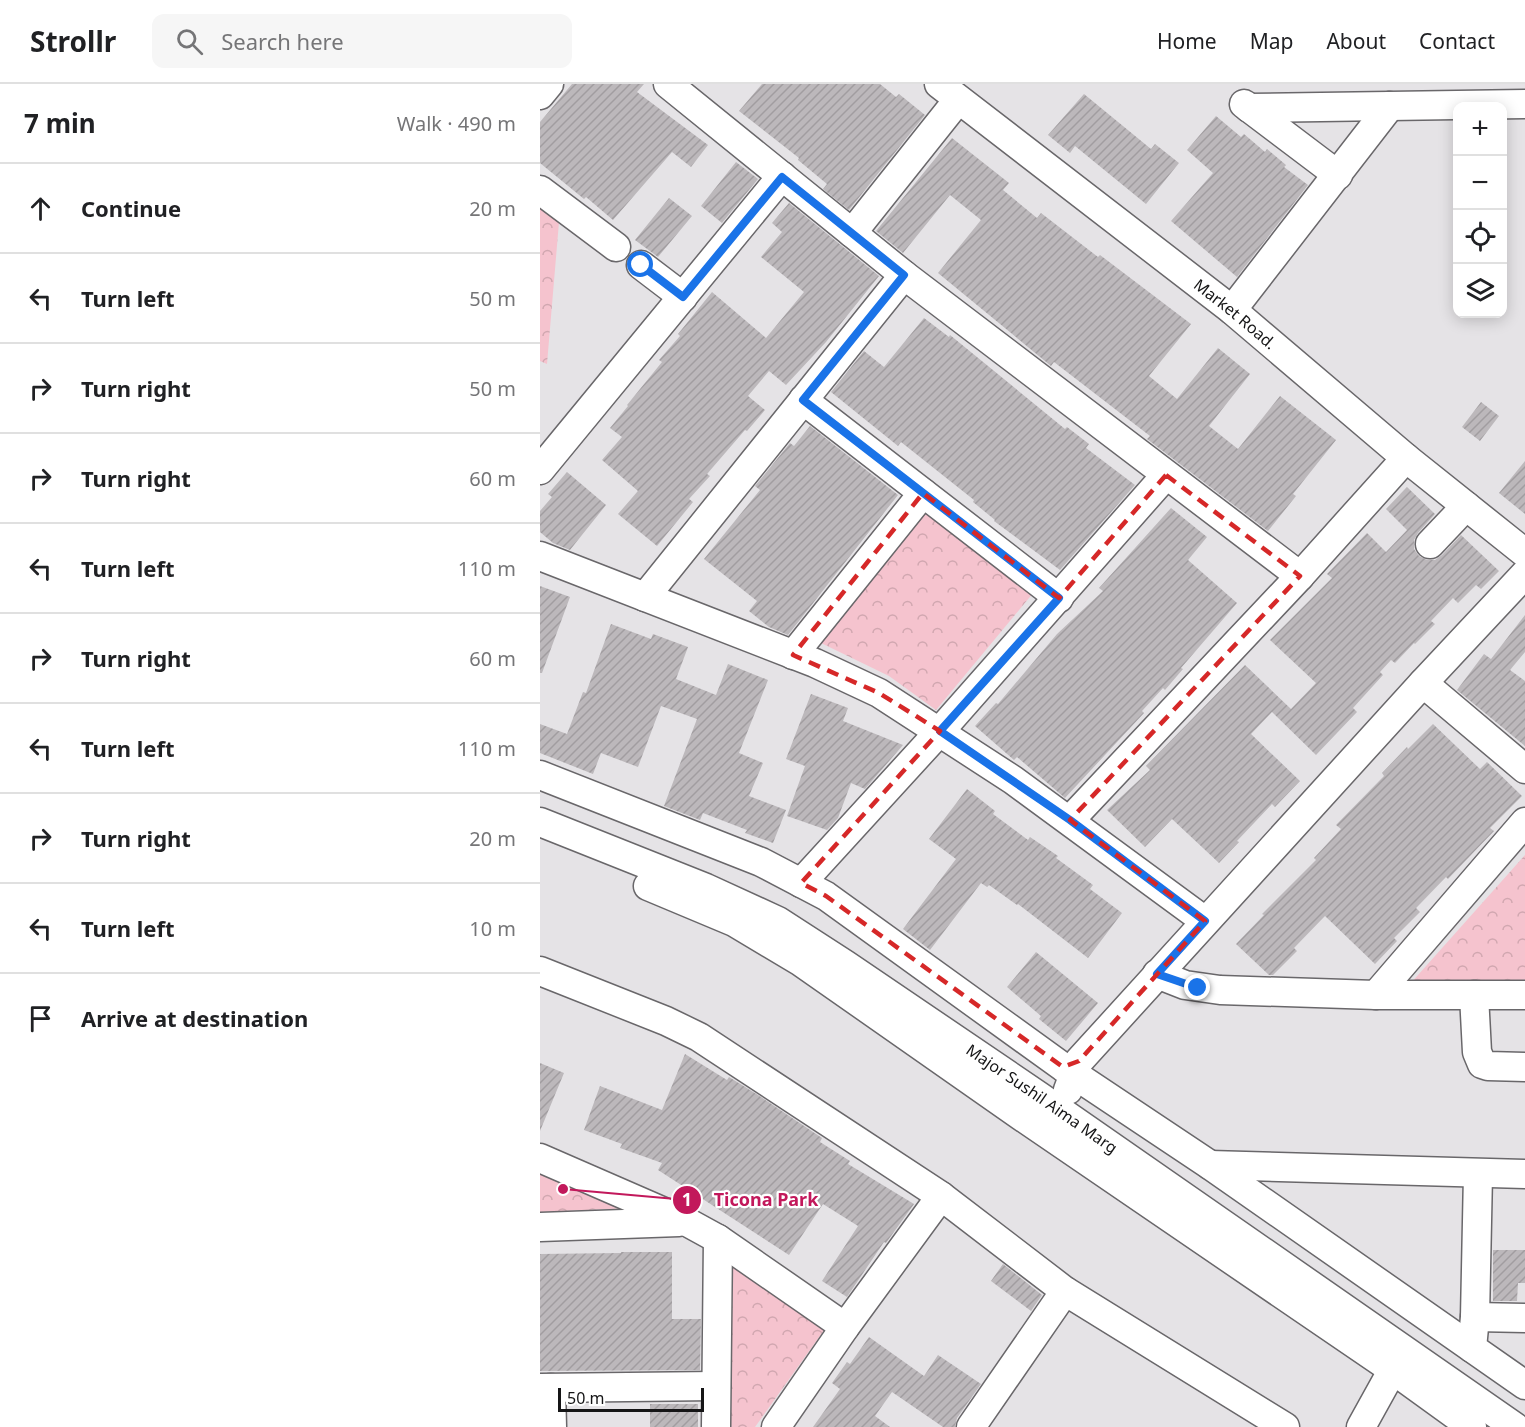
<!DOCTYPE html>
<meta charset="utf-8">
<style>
:root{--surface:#fff;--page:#f6f6f6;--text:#202124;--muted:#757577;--line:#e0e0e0}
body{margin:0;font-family:"Noto Sans",sans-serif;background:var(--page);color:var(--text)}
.controls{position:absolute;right:18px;top:18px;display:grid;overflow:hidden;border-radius:12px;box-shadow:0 3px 15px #0003}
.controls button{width:54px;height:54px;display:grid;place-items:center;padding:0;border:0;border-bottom:2px solid var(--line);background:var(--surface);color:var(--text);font:30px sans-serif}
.scale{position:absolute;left:18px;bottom:15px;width:146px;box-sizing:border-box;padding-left:6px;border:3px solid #151516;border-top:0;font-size:16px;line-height:21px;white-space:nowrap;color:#151516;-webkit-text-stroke:4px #fff;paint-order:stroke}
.stop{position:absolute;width:18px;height:18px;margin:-14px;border:4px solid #1a73e8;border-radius:50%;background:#fff}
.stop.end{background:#1a73e8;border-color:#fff;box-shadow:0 2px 6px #0008}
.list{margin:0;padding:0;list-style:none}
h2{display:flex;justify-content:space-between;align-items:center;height:78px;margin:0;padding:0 24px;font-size:26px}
h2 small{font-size:20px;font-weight:400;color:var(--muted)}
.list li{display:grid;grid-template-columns:39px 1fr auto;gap:18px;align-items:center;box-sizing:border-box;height:90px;padding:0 24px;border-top:2px solid var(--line)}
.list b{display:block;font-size:22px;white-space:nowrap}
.list em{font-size:20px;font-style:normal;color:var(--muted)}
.icon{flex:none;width:33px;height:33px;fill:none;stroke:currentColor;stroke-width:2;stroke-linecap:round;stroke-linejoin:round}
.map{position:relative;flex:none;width:985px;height:1343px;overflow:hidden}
header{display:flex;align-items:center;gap:36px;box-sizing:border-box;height:84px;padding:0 30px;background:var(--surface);border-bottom:2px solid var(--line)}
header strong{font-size:28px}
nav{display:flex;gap:33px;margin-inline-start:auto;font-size:21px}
.search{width:420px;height:54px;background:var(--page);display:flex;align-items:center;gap:15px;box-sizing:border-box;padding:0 21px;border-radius:12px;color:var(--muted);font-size:22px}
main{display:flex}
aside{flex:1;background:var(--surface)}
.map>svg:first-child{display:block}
</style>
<header>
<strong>Strollr</strong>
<div class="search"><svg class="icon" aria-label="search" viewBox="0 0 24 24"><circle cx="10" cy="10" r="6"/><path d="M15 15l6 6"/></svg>Search here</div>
<nav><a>Home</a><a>Map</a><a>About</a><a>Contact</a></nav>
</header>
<main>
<aside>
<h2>7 min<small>Walk · 490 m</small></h2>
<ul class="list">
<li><svg class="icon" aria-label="ahead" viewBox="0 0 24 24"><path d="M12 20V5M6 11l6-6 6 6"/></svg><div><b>Continue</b></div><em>20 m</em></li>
<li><svg class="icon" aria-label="left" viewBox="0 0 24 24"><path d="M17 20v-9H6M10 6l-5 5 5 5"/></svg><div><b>Turn left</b></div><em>50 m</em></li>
<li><svg class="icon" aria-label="right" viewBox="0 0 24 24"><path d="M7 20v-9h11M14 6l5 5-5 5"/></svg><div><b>Turn right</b></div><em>50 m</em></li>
<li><svg class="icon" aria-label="right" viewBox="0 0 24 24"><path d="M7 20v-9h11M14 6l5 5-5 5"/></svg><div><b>Turn right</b></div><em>60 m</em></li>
<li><svg class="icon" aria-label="left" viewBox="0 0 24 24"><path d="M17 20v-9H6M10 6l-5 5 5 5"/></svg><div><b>Turn left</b></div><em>110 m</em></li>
<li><svg class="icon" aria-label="right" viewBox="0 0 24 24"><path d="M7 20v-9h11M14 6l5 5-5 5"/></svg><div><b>Turn right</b></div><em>60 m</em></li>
<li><svg class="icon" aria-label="left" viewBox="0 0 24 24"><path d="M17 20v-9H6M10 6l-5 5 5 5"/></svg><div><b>Turn left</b></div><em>110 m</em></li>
<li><svg class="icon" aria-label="right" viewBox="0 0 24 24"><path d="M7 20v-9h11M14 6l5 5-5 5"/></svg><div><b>Turn right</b></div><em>20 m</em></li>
<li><svg class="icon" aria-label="left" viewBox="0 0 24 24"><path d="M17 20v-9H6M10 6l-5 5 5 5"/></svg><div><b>Turn left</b></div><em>10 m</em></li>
<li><svg class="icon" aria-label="arrive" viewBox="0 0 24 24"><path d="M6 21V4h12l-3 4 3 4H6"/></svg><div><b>Arrive at destination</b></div></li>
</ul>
</aside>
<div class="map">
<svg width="985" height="1343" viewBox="0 0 985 1343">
<defs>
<pattern id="forest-crowns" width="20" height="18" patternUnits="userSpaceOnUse" patternTransform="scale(1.5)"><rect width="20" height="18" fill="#f5c3ce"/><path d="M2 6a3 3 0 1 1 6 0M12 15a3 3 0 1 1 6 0" fill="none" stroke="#d1a7b0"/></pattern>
<pattern id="building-hatch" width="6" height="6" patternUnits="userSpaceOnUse" patternTransform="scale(1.5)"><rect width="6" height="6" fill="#bcb8bb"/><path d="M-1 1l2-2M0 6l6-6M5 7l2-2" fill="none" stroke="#a19da0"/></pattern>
</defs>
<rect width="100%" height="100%" fill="#e5e3e6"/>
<path fill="url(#forest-crowns)" d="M0 124 19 138 7 280 0 277Z
M386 424 494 508 396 626 349 592 281 559Z
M985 771V901L870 900Z
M0 1085 93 1124 0 1128Z
M189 1174 287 1242 215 1343H191Z"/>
<path fill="url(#building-hatch)" d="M32 0H104L97 8 168 61 151 83 132 68 73 136 46 113 44 115 0 79V38Z
M222 0H340L356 13 359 10 385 31 309 126 283 105 287 100 258 76 259 74 199 27Z
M544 10 611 65 615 60 639 79 606 120 535 62 530 69 508 51Z
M676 32 701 53 704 50 725 68 727 65 746 81 744 83 768 101 697 193 631 137 673 89 647 66Z
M412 54 469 99 463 106 497 134 501 129 558 173 560 171 651 240 609 292 637 315 678 264 710 290 669 342 698 365 740 312 796 356 753 410 756 412 728 447 607 355 610 352 514 278 511 282 398 189 441 136 410 111 363 169 336 147Z
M196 78 218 95 182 139 161 122Z
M129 114 152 132 118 173 95 156Z
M249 119 339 192 286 258 246 301 229 287 208 312 225 326 207 347 205 346 167 390 170 392 149 415 153 418 117 462 78 430 98 407 62 376 82 353 70 344 88 322 87 321 122 278 119 276 140 252 138 250 172 208 226 254 264 208 221 173 242 148 232 139Z
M384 234 409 253 410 251 525 345 527 343 549 360 546 364 595 401 520 486 454 437 455 436 433 418 434 416 361 358 358 362 291 308 324 267 344 283Z
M941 318 959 332 940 357 922 343Z
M270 342 358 411 248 551 229 543 209 527 217 517 164 475 220 406 215 402 250 359 254 362Z
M985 377V430L959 409Z
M27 388 66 421 30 466 13 459 0 448V427L12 413 8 410Z
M867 403 895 430 878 449 874 456V465L879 472 887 476H895L902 471 921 451 959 487 941 505 936 501 918 519 913 514 891 537 895 540 875 560 874 559 855 579 851 576 840 588 843 591 813 624 817 628 776 671 732 628 711 650 760 697 735 723 732 720 697 757 699 758 679 779 632 735 605 763 567 726 610 686 606 682 705 581 751 625 776 599 730 556 792 494 787 490 827 449 846 468 867 446 846 425Z
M631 424 667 453 648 476 697 519 641 584 643 585 625 606 623 604 602 627 604 629 525 714 477 673 474 676 435 642 456 619 458 620 517 550 563 507 559 504Z
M0 502 30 513 2 589H0Z
M985 531V568L970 586 985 597V662L917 606 944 570 951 575Z
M71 540 111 555 113 550 148 563 136 595 176 611 188 580 228 596 199 669 223 679 209 712 246 726 233 759 205 749 207 746 163 729 160 736 124 722 157 635 121 622 98 683 61 669 53 690 0 669V640L27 650 43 608 46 609Z
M271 610 308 624 303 637 363 661 325 705 311 699 298 734 287 746 247 732 265 682 246 675Z
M893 640 940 685 947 678 982 712 950 744 954 747 908 795 906 793 876 824 880 828 854 854 857 857 835 880 785 832 754 864 757 867 733 891H729L696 860 724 831 722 830 776 776 774 774 801 745 796 741 844 692 842 689 867 663 868 665Z
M427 705 455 727 453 730 488 756 490 753 518 772 516 774 553 801 550 805 582 829 548 874 478 820 477 821 449 801 447 803 441 799 390 866 363 845 416 775 389 755Z
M496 868 558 919 526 957 499 935 501 932 467 903Z
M145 970 187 996 189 993 218 1011 282 1054 280 1058 310 1077 308 1080 374 1120 346 1159 344 1158 307 1213 282 1197 318 1142 283 1120 249 1171 118 1086 122 1079 80 1064 82 1060 44 1046 60 1002 122 1026Z
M0 979 24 989 0 1047Z
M953 1166H985V1199H978L977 1217H953Z
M81 1168H132V1235H161L160 1286 0 1287V1170L81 1169Z
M463 1180 502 1211 491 1227 451 1197Z
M329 1253 384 1292 398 1271 441 1300 417 1334 415 1343H403L352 1308 335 1332 350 1343H273L300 1305 292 1299 307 1278 310 1280Z
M110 1320H158V1343H110Z"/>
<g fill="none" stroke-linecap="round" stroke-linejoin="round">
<defs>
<g id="minor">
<path d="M128 0 364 191 760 492"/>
<path id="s1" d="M399 0 692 226 866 374 985 469"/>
<path d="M0 11 9 0"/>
<path d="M704 20 798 91"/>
<path d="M709 24 985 20"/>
<path d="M0 106 76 163"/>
<path d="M312 149 418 16"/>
<path d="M101 181 143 213"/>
<path d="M692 226 850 22"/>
<path d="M263 316 519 514"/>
<path d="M0 386 242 92"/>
<path d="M890 460 926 422"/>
<path d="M0 472 275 579 339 609 473 696 665 837"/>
<path d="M105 513 364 191"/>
<path d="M253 571 383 409"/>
<path d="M883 599 985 685"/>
<path d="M0 691 221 778 286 812 523 983 670 1081 932 1264"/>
<path d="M530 736 760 492 866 374"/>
<path id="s2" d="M0 738 166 804 238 837 306 881 499 1012 975 1343"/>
<path d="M261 799 400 647 626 391"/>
<path d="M108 802 194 838 261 878 481 1032 853 1286 932 1343"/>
<path d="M0 887 126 937 159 953 401 1112 525 1207 745 1343"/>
<path d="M617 890 645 901 680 906 836 911H985"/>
<path d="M836 911 985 738"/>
<path d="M934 911 937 968 942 980 948 982 985 983"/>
<path d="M528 1006 539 977 883 599 985 490"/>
<path d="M0 1074 147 1138 178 1155 305 1243"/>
<path d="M670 1081 985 1090"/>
<path d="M938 1090 935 1233 932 1264 985 1301"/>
<path d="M0 1143 139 1138"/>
<path d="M935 1233 985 1234"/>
<path d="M0 1304 176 1302"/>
<path d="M11 1304 12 1343"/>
<path d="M176 1343 178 1155"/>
<path d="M236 1343 305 1243 401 1112"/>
<path d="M431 1343 525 1207"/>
<path d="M821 1343 862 1269"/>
</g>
</defs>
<use href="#minor" stroke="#69676a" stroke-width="31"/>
<use href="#minor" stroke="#fff" stroke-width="28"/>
</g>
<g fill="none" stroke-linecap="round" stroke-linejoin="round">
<path stroke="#1a73e8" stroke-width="8" d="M101 181 143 213 242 93 364 191 263 316 519 514 400 647 530 736 665 837 617 890 658 904"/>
</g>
<path fill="none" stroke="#d62828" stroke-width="4.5" stroke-dasharray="12 8" stroke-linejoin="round" d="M626 391 760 492 530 736 665 837 539 977 523 983 286 812 261 799 400 647 339 609 253 571 383 409 519 514Z"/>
<g text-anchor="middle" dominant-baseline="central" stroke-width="4.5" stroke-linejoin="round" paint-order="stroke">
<g font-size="16" fill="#151516" stroke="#fff">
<text stroke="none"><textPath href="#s1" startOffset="375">Market Road.</textPath></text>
<text stroke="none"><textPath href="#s2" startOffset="576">Major Sushil Aima Marg</textPath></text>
</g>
</g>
<path fill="none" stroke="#c2185b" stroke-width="2" d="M23 1105L147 1116"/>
<g fill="#c2185b" stroke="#fff" stroke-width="2">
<circle cx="23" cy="1105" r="6"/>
<circle cx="147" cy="1116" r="15"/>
</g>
<g font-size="18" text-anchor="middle" font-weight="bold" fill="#fff">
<text x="147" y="1122">1</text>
</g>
<g font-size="18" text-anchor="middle" font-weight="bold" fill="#c2185b" stroke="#fff" stroke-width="4.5" stroke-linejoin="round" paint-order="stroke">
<text x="226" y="1122">Ticona Park</text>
</g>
</svg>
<div class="controls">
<button>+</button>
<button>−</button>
<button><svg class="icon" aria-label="locate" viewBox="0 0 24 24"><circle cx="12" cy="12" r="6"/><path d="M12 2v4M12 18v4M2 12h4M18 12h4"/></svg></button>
<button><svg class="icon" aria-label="layers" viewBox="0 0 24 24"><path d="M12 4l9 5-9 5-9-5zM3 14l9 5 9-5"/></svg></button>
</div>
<div class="scale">50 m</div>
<div class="stop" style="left:101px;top:181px"></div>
<div class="stop end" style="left:658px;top:904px"></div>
</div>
</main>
